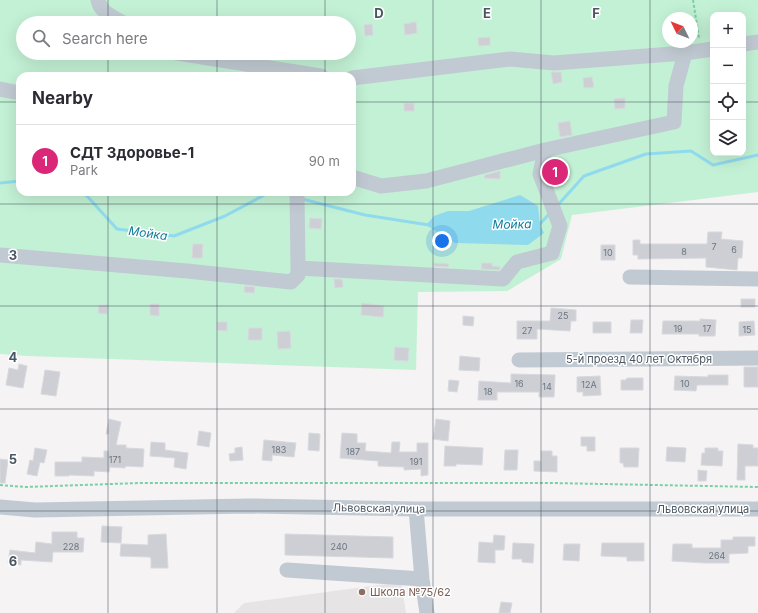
<!DOCTYPE html>
<meta charset="utf-8">
<style>
:root{--surface:#fff;--page:#f2f2f3;--text:#2b2b33;--muted:#7c7c81;--line:#e1e1e2;--accent:#db2777}
body{margin:0;font-family:Inter,sans-serif;background:var(--page);color:var(--text)}
.controls{position:absolute;right:12px;top:12px;display:grid;overflow:hidden;border-radius:8px;box-shadow:0 4px 16px #0002}
.controls button{width:36px;height:36px;display:grid;place-items:center;padding:0;border:0;border-bottom:1px solid var(--line);background:var(--surface);color:var(--text);font:20px sans-serif}
.compass{position:absolute;left:662px;top:12px;width:36px;height:36px;border-radius:50%;background:var(--surface);box-shadow:0 4px 16px #0002;rotate:313deg}
.you{position:absolute;left:442px;top:241px;width:14px;height:14px;margin:-10px;border:3px solid #fff;border-radius:50%;background:#1a73e8;box-shadow:0 0 0 6px #1a73e833}
.badge{display:grid;place-items:center;width:26px;height:26px;border-radius:50%;background:var(--accent);color:#fff;font-size:13px;font-weight:700}
.pin{position:absolute;translate:-50% -50%;border:2px solid #fff;box-shadow:0 1px 4px #0006}
.list{margin:0;padding:0;list-style:none}
h2{display:flex;justify-content:space-between;align-items:center;height:52px;margin:0;padding:0 16px;font-size:17px}
h2 small{font-size:13px;font-weight:400;color:var(--muted)}
.list li{display:grid;grid-template-columns:26px 1fr auto;gap:12px;align-items:center;box-sizing:border-box;height:72px;padding:0 16px;border-top:1px solid var(--line)}
.list b{display:block;font-size:15px;white-space:nowrap}
.list p{margin:0;font-size:13px;white-space:nowrap;color:var(--muted)}
.list em{font-size:13px;font-style:normal;color:var(--muted)}
.icon{flex:none;width:22px;height:22px;fill:none;stroke:currentColor;stroke-width:2;stroke-linecap:round;stroke-linejoin:round}
.map{position:relative;flex:none;width:758px;height:613px;overflow:hidden}
.search{position:absolute;background:var(--surface);box-shadow:0 4px 16px #0002;left:16px;top:16px;width:340px;height:44px;display:flex;align-items:center;gap:10px;box-sizing:border-box;padding:0 14px;border-radius:22px;color:var(--muted);font-size:15px}
.panel{position:absolute;background:var(--surface);box-shadow:0 4px 16px #0002;left:16px;top:72px;width:340px;height:124px;border-radius:12px}
.map>svg:first-child{display:block}
</style>
<div class="map">
<svg width="758" height="613" viewBox="0 0 758 613">
<rect width="100%" height="100%" fill="#f5f3f3"/>
<path fill="#e6e4e5" d="M401 582 406 613H234L244 603Z"/>
<path fill="#c3f1d5" fill-rule="evenodd" d="M0 0H758V192L572 215 561 259 507 291 418 292 416 370 28 356 0 354ZM713 15H743V153H713ZM668 18H692V42H668ZM23 23H349V53H23ZM20 76H352V192H20Z"/>
<path fill="#90daee" d="M520 195 538 206 540 224 544 233 528 245 455 243 426 225 434 216 448 211H469Z"/>
<g fill="none" stroke-linecap="round" stroke-linejoin="round">
<path stroke="#90daee" stroke-width="3" d="M0 183 20 181
M80 192 87 196 117 229 174 236 225 216 270 192
M302 199 365 215 429 225
M557 206 584 176 646 154 691 151 713 165 758 155
M537 224H540L550 213"/>
</g>
<path fill="#cdcfd5" stroke="#d7d9de" d="M416 22 417 33 405 35 404 24Z
M372 24 373 35 365 36 364 25Z
M490 37V45L479 46 478 38Z
M551 72H561L562 82 553 84Z
M592 77 594 87 584 88 583 78Z
M625 98V108L615 109 614 99Z
M404 103H414V111H404Z
M570 121 572 135 560 137 558 123Z
M500 171V179L484 178 485 175Z
M310 218 322 219 321 229 309 228Z
M708 232H722L721 239 743 241 742 258H738L737 270 706 267V258L638 259V255H633V240H640V244H707Z
M193 244H203L202 258H192Z
M601 245H615V260H601Z
M434 263 449 264 448 267 433 266Z
M482 263H492V266L500 267V269L499 270 481 269Z
M334 279H342L343 287 335 288Z
M245 286 255 287 254 293 244 292Z
M741 299H755V307H741Z
M362 303 384 306 383 317 361 315Z
M150 304H159V316L150 315Z
M99 305H108L107 314 98 313Z
M551 308 576 310V321H571L570 331 537 329V339H517V321H550Z
M463 316 474 317 473 326 463 325Z
M700 319 716 320 715 336H699V334H662L663 321H700Z
M631 320H643L642 333H630Z
M754 321 755 335 739 336V322Z
M217 322H227V331L217 330Z
M593 322H611V333H593Z
M249 328H262V340H248Z
M290 331 291 348 278 349 277 332Z
M395 347 409 348 408 361 394 360Z
M460 356 480 358 479 371 459 370Z
M19 364 27 366 23 388 6 385 9 368 18 370Z
M744 367H758V387H744Z
M45 370 60 372 56 396 41 394Z
M511 374 555 375 554 397H539V392H497V400H478L479 381 511 383Z
M708 375H728V385H697L696 391 674 390 675 376 708 377Z
M600 376 601 395 583 396V392H577V377Z
M627 378H643V390H621V380H626Z
M449 380 459 381 457 392 448 391Z
M109 419 121 422 116 445H126V448L144 449 143 467 126 466 125 468 110 467 109 472 94 471V476L69 475V476H55V462H82V457L104 458V451H109V434H106Z
M436 419 450 421 448 441 433 439Z
M199 431 211 433 209 447 197 445Z
M309 433 320 434 319 451 308 450Z
M342 433 357 434V443H366L365 451 391 453 392 442H400L399 452H417V443H428V475L421 476V469L404 470V467L378 466V461L340 458Z
M581 437H595V451H587V446H581Z
M264 440 296 443 294 457 272 455V461L262 460Z
M151 442 165 443V450L188 453 186 469 174 467 175 458 150 456Z
M738 444 753 445V448H758V466H745V480H737Z
M445 446 483 448 482 465 456 464V466H444Z
M242 447 243 460 230 461 229 454 235 453V448Z
M667 447 686 448 685 462 666 461Z
M35 448 47 450 44 463 40 462 37 476 27 474 30 460 33 461Z
M620 448H639L638 467H624L623 463H620Z
M705 448H718V451H723L722 466 701 465 702 453H705Z
M505 450H518L517 470H504Z
M541 451H552V456H557V472L534 471V461H541Z
M0 459 8 460 5 483H0Z
M698 470 707 471 706 481H698Z
M102 526 122 527 121 543 101 542Z
M52 532H77V538H84L83 552H53L52 562 21 560V565L8 563 10 550 35 553 36 542 52 544Z
M166 534 168 568H151V558L149 557 120 556 121 544 148 545V535Z
M285 534 393 537V558L285 555Z
M494 535 505 536 504 550H495V563L478 562 479 542 493 543Z
M733 537H755V546H748V553L729 554V563H705L672 561 673 544H692V548H721V540H733Z
M513 543 534 544 533 563 522 562V559H512Z
M602 543H644V561H627V557L601 556Z
M564 544H580L579 561 563 560Z
M501 602 512 603 510 613H499Z"/>
<g fill="none" stroke-linecap="round" stroke-linejoin="round">
<path stroke="#7ad0a6" stroke-width="2" stroke-dasharray="3 2" stroke-linecap="butt" d="M693 0 699 38
M0 485 25 487 140 483H552L758 487"/>
<path stroke="#c1cad2" stroke-width="15" d="M98 0C100 12 113 17 123 23
M743 44 758 42
M177 53 321 76
M352 78 510 59 554 63 685 53 713 49
M0 89 20 93
M352 177 381 186 426 181 545 150 674 122 676 86 685 53
M297 192 298 268 503 279 517 262 552 253 560 226 540 174 545 150
M0 255 187 271 291 282 298 275V268
M630 277 758 279
M519 360 758 358
M0 507 35 510 249 506 416 509H758
M416 509 422 579 427 613
M287 570 422 579"/>
</g>
<path fill="none" stroke="#4a5661" stroke-width="1" stroke-opacity="0.55" d="M108 0V23M217 0V23M325 0V23M433 0V613M541 0V613M650 0V613M108 53V76M217 53V76M325 53V76M0 102H20M352 102H713M743 102H758M108 192V613M217 192V613M325 192V613M0 204H758M0 306H758M0 409H758M0 511H758"/>
<circle fill="#8d6e63" stroke="#fff" stroke-width="1.5" cx="362" cy="592" r="4"/>
<g text-anchor="middle" dominant-baseline="central" stroke-width="3" stroke-linejoin="round" paint-order="stroke">
<g font-size="9" fill="#6b747e">
<text x="714" y="246">7</text>
<text x="734" y="249">6</text>
<text x="684" y="251">8</text>
<text x="608" y="252">10</text>
<text x="563" y="315">25</text>
<text x="678" y="328">19</text>
<text x="707" y="328">17</text>
<text x="747" y="329">15</text>
<text x="527" y="330">27</text>
<text x="519" y="383">16</text>
<text x="685" y="383">10</text>
<text x="589" y="384">12А</text>
<text x="547" y="386">14</text>
<text x="488" y="391">18</text>
<text x="279" y="449">183</text>
<text x="353" y="451">187</text>
<text x="115" y="459">171</text>
<text x="416" y="461">191</text>
<text x="71" y="546">228</text>
<text x="339" y="546">240</text>
<text x="717" y="555">264</text>
</g>
<g font-size="11" fill="#4a5661" stroke="#fff">
<text x="639" y="359">5-й проезд 40 лет Октября</text>
<text transform="translate(379 508) rotate(1)">Львовская улица</text>
<text x="703" y="509">Львовская улица</text>
</g>
<g font-size="11" fill="#785e54" stroke="#fff" text-anchor="start">
<text x="370" y="592">Школа №75/62</text>
</g>
<g font-size="12" font-style="italic" fill="#0c7c9b" stroke="#fff">
<text transform="translate(512 224) rotate(-1)">Мойка</text>
<text transform="translate(148 233) rotate(8)">Мойка</text>
</g>
</g>
<g font-size="13" text-anchor="middle" font-weight="bold" fill="#4a5661" stroke="#fff" stroke-width="3" stroke-linejoin="round" paint-order="stroke">
<text x="379" y="18">D</text>
<text x="487" y="18">E</text>
<text x="596" y="18">F</text>
<text x="13" y="260">3</text>
<text x="13" y="362">4</text>
<text x="13" y="464">5</text>
<text x="13" y="566">6</text>
</g>
</svg>
<div class="controls">
<button>+</button>
<button>−</button>
<button><svg class="icon" aria-label="locate" viewBox="0 0 24 24"><circle cx="12" cy="12" r="6"/><path d="M12 2v4M12 18v4M2 12h4M18 12h4"/></svg></button>
<button><svg class="icon" aria-label="layers" viewBox="0 0 24 24"><path d="M12 4l9 5-9 5-9-5zM3 14l9 5 9-5"/></svg></button>
</div>
<svg class="compass" viewBox="-18 -18 36 36"><path d="M0-13l5 13h-10z" fill="#e53935"/><path d="M0 13l5-13h-10z" fill="#7c7c81"/></svg>
<div class="you"></div>
<div class="pin badge" style="left:555px;top:172px">1</div>
<div class="search"><svg class="icon" aria-label="search" viewBox="0 0 24 24"><circle cx="10" cy="10" r="6"/><path d="M15 15l6 6"/></svg>Search here</div>
<section class="panel">
<h2>Nearby<small></small></h2>
<ul class="list">
<li><span class="badge">1</span><div><b>СДТ Здоровье-1</b><p>Park</p></div><em>90 m</em></li>
</ul>
</section>
</div>
